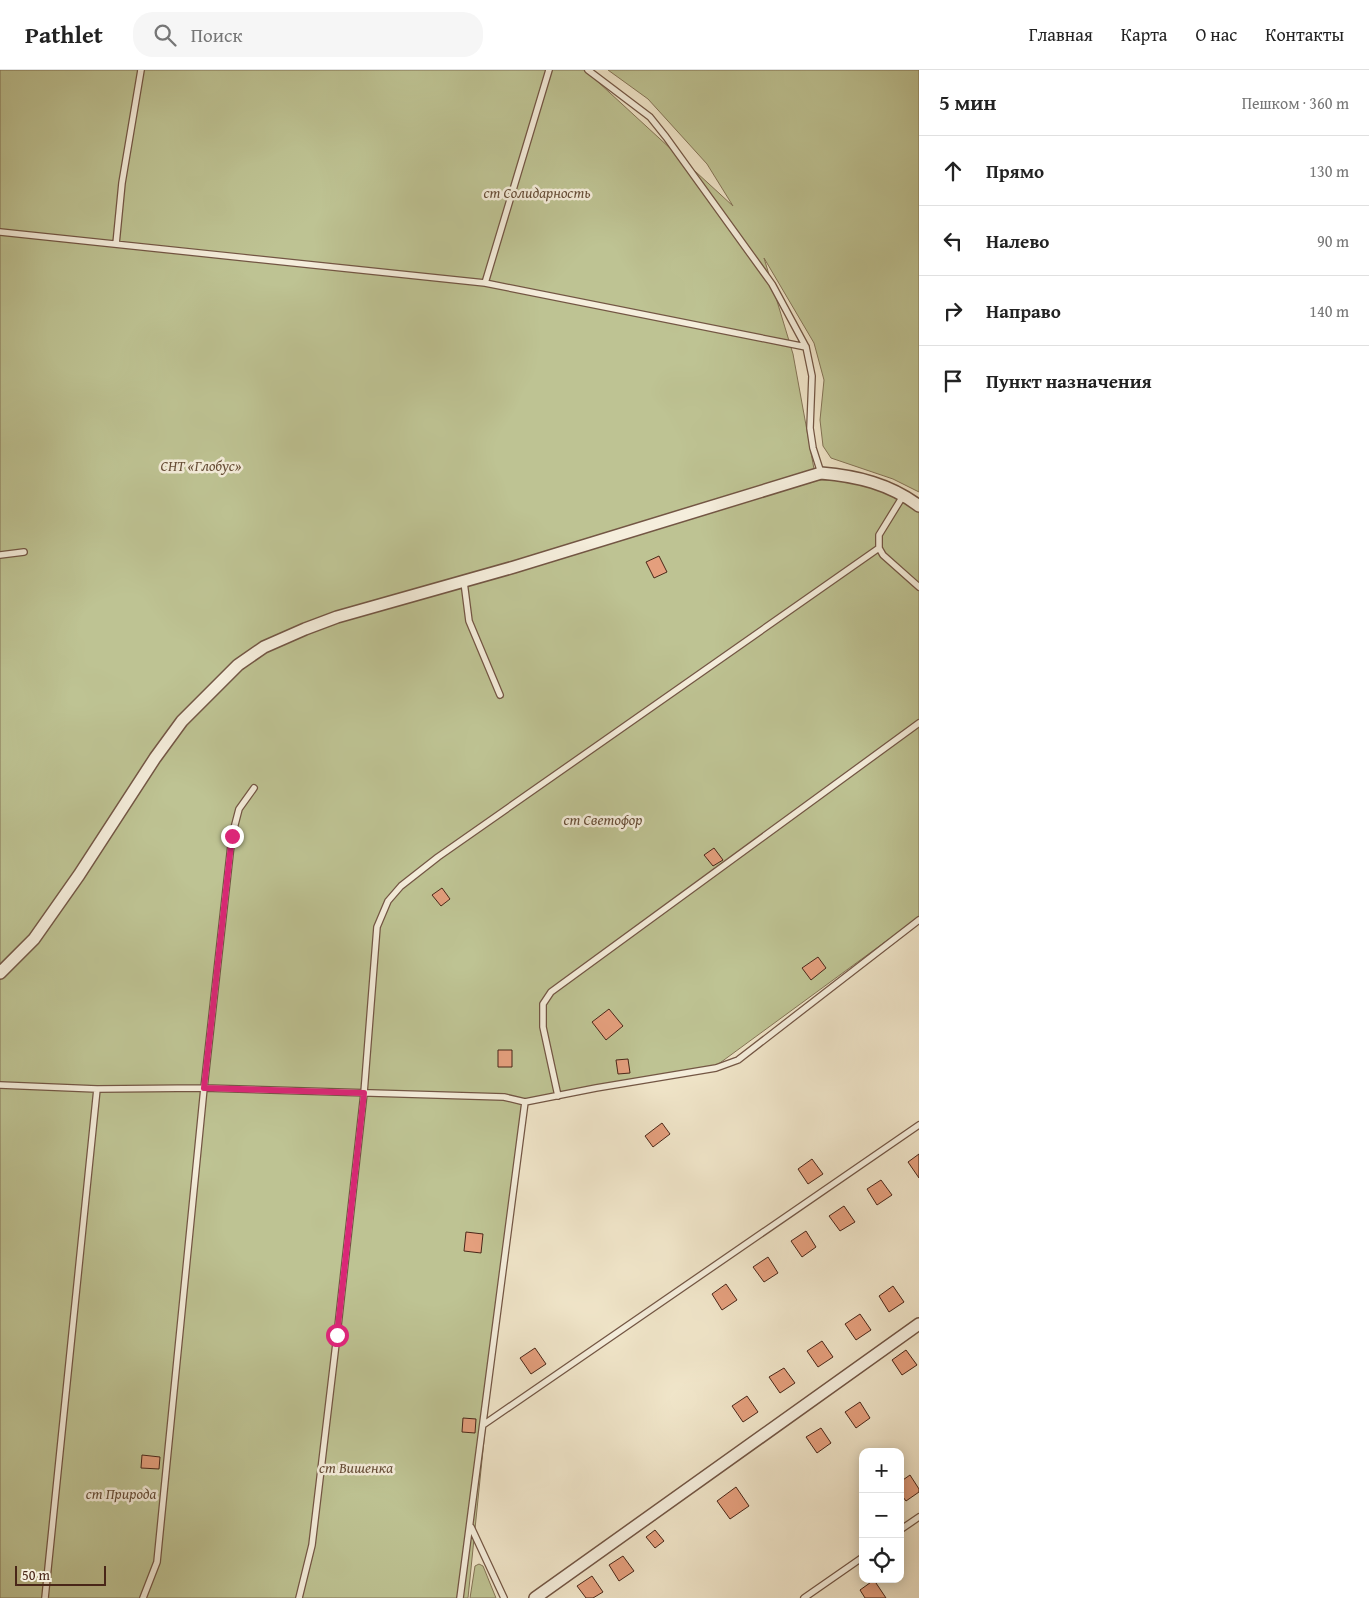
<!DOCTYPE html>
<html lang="ru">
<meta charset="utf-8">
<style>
:root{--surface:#fff;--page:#f6f6f6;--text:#222;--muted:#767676;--line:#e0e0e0}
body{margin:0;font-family:"Gentium Book Plus",serif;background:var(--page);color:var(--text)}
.controls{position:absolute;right:15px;bottom:15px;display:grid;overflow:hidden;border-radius:10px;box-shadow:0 2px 12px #0003}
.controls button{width:45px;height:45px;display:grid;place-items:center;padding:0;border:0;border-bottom:1px solid var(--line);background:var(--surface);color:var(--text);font:25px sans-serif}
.scale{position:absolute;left:15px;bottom:12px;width:91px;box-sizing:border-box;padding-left:5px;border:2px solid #492618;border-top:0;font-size:14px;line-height:18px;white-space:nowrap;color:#492618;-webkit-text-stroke:4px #f5eedc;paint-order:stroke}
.stop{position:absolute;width:15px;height:15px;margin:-11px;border:4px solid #db2777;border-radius:50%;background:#fff}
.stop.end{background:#db2777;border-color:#fff;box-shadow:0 1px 5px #0008}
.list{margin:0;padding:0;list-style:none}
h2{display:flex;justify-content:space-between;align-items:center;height:65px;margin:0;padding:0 20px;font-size:21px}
h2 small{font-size:16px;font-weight:400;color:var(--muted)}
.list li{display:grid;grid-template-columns:32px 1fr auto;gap:15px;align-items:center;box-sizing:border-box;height:70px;padding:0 20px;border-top:1px solid var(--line)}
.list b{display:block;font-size:19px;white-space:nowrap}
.list em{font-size:16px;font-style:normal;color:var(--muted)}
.icon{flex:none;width:28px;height:28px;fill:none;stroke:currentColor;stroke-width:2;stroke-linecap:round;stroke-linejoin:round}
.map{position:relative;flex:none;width:919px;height:1528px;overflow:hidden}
header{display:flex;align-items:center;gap:30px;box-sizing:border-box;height:70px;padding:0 25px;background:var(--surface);border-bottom:1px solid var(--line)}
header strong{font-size:24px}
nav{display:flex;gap:28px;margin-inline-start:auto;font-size:18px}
.search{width:350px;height:45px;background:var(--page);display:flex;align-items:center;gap:12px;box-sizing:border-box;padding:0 18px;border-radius:20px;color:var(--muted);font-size:19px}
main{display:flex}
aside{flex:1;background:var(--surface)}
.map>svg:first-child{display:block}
</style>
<header>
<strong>Pathlet</strong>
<div class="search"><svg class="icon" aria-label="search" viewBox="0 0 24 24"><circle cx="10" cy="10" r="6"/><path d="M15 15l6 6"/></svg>Поиск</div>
<nav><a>Главная</a><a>Карта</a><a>О нас</a><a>Контакты</a></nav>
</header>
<main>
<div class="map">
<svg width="919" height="1528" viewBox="0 0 919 1528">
<rect width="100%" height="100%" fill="#f0e5c9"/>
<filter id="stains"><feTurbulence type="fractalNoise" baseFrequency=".004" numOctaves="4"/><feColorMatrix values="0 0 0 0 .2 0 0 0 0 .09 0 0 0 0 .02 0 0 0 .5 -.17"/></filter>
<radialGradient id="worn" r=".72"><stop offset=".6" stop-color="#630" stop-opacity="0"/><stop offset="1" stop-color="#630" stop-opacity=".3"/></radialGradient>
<path fill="#bec393" stroke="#847456" d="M0 0H585L733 136 707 94 648 29 608 0H919V422L893 409 831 388 823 376 820 350 824 310 814 273 764 188 793 284 816 410 866 411 919 437V847L713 998 528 1030 489 1321 468 1528H0Z
M479 1494 483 1496 496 1528H470L475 1496Z"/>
<path fill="#e49f7d" stroke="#492618" d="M659 486 667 502 654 508 646 492Z
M714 778 723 790 713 796 704 785Z
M442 818 450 829 441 836 432 825Z
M818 887 826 898 811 910 802 898Z
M609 939 623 956 606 970 592 952Z
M498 980H512V997H498Z
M628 989 630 1003 618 1004 616 990Z
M662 1053 670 1064 653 1077 645 1066Z
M919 1084V1108L908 1092Z
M812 1089 823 1104 808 1114 798 1099Z
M881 1110 892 1125 877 1135 867 1119Z
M844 1136 855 1152 840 1161 829 1146Z
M806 1161 816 1177 802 1187 791 1171Z
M466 1162 483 1164 481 1183 464 1181Z
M768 1187 778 1203 764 1212 753 1197Z
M726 1214 737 1230 722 1240 712 1224Z
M893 1216 904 1232 889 1242 879 1226Z
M860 1244 871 1260 856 1270 845 1254Z
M822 1271 833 1287 818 1297 807 1281Z
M535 1278 546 1294 531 1304 520 1288Z
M906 1280 917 1295 902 1305 892 1290Z
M784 1298 795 1313 780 1323 769 1307Z
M747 1326 758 1342 743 1352 732 1336Z
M860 1332 870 1348 856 1358 845 1342Z
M463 1348 476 1349 475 1363 462 1362Z
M821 1358 831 1373 817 1383 806 1367Z
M142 1385 160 1387 159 1399 141 1398Z
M910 1405 919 1419V1422L906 1431 900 1423V1412Z
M736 1417 749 1436 730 1449 717 1431Z
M655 1460 664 1471 655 1478 646 1467Z
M623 1486 634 1501 619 1511 609 1495Z
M592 1506 603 1522 593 1528H586L577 1516Z
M874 1510 886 1528H865L860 1520Z"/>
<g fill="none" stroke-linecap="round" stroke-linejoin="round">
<defs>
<path id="lane" d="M588 0 650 47 666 67 772 214 806 277 812 306 810 358 813 378 821 403
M0 162 485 213 806 277
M116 174 122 113 141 0
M485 213 549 0
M903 426 879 465V478L883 485 919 517
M0 485 24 482
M464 512 469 551 500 625
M0 1015 97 1019 204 1018 504 1027 525 1032 596 1018 716 998 738 990 919 850
M558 1026 543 957V934L551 922 919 653
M483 1355 919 1055
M471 1457 504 1528
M900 1460 919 1447
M45 1528 97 1019
M143 1528 157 1492 204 1018 232 766 239 739 254 718
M299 1528 312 1475 337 1265 364 1023 377 857 388 831 401 816 438 787 879 478
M460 1528 525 1032
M804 1528 863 1487"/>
<path id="street" d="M0 903 34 869 79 805 155 688 182 651 238 595 264 577 305 559 337 547 514 497 821 403C857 406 890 414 919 436
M535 1528 919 1254"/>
</defs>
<use href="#lane" stroke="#735644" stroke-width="8"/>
<use href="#street" stroke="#735644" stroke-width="14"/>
<use href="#lane" stroke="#f5eedc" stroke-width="5.5"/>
<use href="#street" stroke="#f5eedc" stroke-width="11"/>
</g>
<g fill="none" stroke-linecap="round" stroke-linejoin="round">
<path stroke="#db2777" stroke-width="6" d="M232 766 204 1018 364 1023 337 1265"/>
</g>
<g text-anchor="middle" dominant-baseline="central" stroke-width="5" stroke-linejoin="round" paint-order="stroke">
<g font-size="15" font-style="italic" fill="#664d37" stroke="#f5eedc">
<text x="537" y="122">ст Солидарность</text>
<text x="201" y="395">СНТ «Глобус»</text>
<text x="603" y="749">ст Светофор</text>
<text x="356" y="1397">ст Вишенка</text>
<text x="121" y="1423">ст Природа</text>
</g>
</g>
<rect width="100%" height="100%" filter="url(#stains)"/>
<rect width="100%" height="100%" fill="url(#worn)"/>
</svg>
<div class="controls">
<button>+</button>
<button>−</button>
<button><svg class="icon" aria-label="locate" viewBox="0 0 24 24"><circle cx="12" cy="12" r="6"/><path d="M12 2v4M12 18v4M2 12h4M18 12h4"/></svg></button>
</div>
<div class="scale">50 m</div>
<div class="stop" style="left:337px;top:1265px"></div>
<div class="stop end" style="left:232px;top:766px"></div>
</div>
<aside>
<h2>5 мин<small>Пешком · 360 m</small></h2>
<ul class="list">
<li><svg class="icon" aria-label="ahead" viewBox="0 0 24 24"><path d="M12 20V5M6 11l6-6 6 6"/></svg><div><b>Прямо</b></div><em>130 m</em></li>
<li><svg class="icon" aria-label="left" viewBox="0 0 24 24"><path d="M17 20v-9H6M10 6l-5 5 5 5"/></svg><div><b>Налево</b></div><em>90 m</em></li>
<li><svg class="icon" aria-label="right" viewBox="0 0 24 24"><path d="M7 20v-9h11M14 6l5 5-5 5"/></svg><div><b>Направо</b></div><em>140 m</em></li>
<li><svg class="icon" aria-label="arrive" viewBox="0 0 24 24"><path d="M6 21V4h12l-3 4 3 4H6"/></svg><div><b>Пункт назначения</b></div></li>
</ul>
</aside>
</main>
